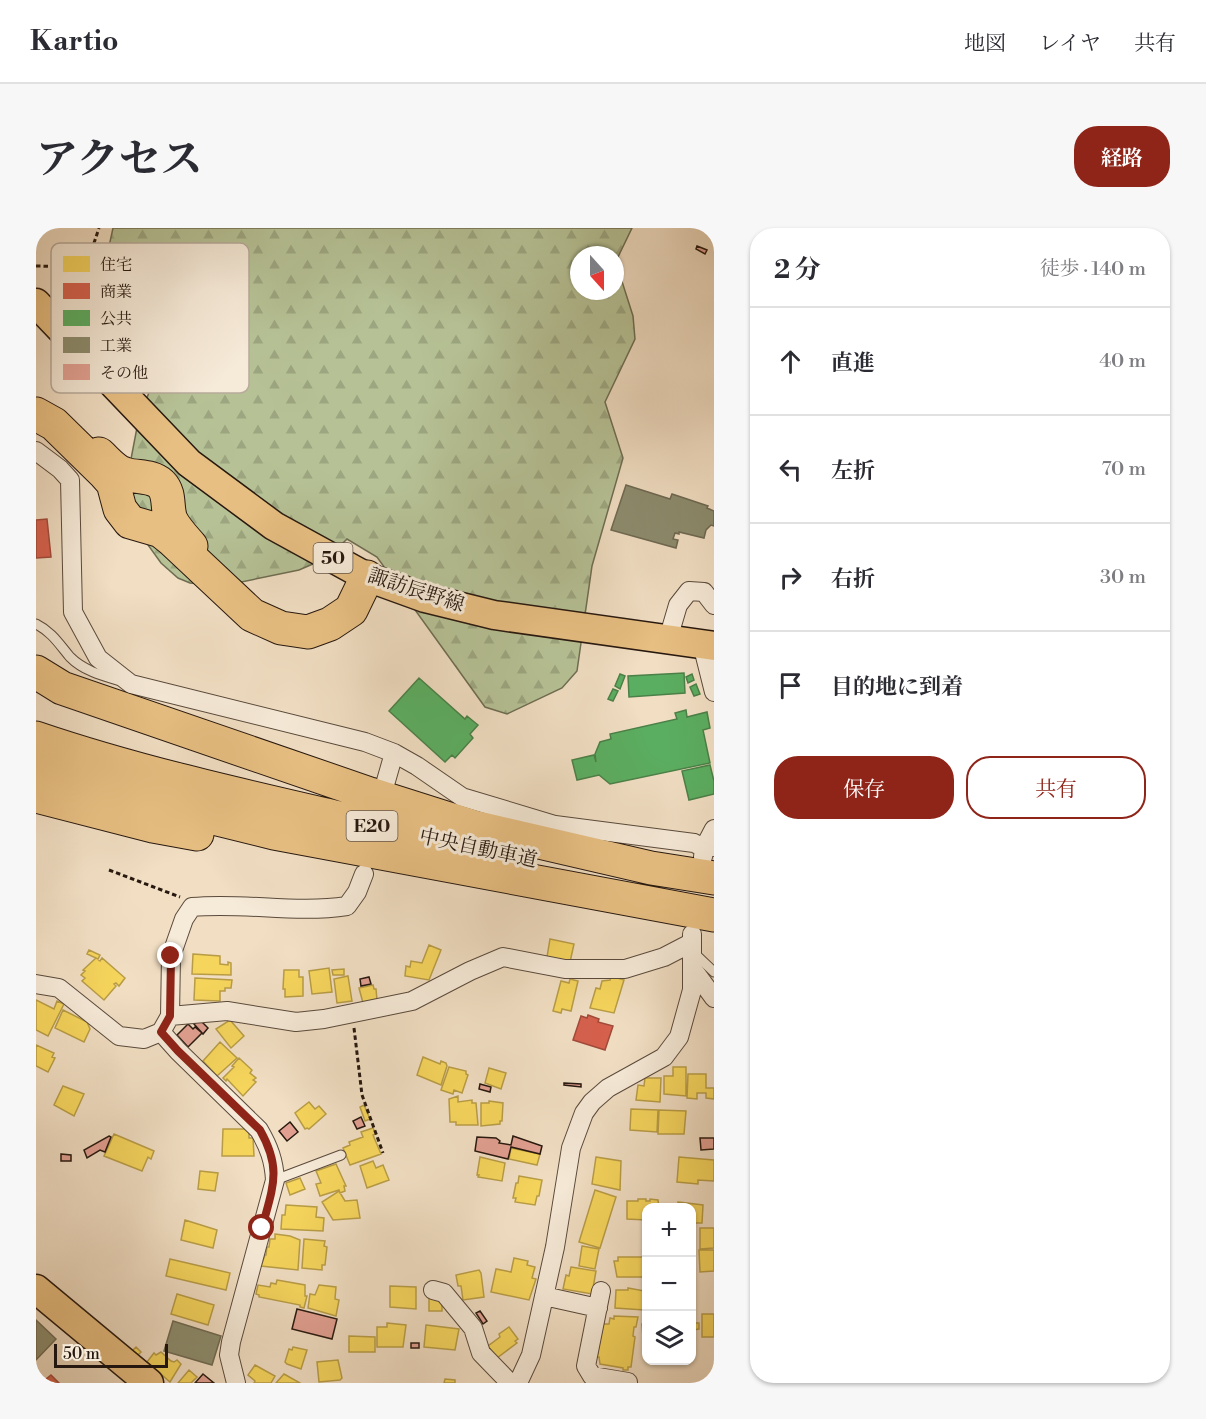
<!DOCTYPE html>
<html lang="ja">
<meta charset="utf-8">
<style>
:root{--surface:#fff;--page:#f7f7f7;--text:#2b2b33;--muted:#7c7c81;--line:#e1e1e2;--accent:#8f2418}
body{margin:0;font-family:"Libre Bodoni","Noto Serif JP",serif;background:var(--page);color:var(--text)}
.controls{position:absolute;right:18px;bottom:18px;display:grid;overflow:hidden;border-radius:12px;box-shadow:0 2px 4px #0004}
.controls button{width:54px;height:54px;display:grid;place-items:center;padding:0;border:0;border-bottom:2px solid var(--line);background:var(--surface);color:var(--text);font:30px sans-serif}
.compass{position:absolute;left:534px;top:18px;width:54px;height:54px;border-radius:50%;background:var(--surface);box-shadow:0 2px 4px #0004;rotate:159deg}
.scale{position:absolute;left:18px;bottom:15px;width:114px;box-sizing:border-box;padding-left:6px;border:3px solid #27180f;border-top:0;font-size:16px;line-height:21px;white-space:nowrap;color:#27180f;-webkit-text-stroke:4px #f6ead8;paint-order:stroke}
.stop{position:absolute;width:18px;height:18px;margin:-14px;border:4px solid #8f2418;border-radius:50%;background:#fff}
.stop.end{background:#8f2418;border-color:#fff;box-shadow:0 2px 6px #0008}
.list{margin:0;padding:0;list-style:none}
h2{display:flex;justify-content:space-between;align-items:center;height:78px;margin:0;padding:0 24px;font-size:26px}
h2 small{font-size:20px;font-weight:400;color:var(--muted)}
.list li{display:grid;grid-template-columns:39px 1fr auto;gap:18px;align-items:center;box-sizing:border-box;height:108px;padding:0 24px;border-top:2px solid var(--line)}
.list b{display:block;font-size:22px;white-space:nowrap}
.list em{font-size:20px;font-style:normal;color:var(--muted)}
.actions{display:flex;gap:12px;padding:18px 24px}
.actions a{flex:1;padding:14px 0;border:2px solid var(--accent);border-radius:24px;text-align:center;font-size:21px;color:var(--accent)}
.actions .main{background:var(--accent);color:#fff}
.icon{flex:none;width:33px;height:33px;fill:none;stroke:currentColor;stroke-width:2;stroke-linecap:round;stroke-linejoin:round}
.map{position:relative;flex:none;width:678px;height:1155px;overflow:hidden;border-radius:24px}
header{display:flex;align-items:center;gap:36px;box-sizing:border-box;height:84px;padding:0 30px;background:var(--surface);border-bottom:2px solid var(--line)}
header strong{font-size:28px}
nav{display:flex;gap:33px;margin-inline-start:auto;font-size:21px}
.intro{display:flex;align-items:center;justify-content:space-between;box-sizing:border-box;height:144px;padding:0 36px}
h1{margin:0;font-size:42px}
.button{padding:15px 27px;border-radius:24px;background:var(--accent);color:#fff;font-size:21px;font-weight:700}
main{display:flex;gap:36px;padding:0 36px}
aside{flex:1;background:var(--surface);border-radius:24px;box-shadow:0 2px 4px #0004}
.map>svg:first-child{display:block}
</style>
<header>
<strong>Kartio</strong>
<nav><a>地図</a><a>レイヤ</a><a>共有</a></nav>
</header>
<div class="intro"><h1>アクセス</h1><a class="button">経路</a></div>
<main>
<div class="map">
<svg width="678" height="1155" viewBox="0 0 678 1155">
<defs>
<pattern id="forest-firs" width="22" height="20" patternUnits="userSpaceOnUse" patternTransform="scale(1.5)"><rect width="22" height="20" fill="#b6c296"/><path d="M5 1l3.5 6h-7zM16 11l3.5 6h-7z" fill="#9ca680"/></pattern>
</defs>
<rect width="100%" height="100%" fill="#f1dec3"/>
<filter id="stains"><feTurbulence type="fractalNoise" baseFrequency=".00333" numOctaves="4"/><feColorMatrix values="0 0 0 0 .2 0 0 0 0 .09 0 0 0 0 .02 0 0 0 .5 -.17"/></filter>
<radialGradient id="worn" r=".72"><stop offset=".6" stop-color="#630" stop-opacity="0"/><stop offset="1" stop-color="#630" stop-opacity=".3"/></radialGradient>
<path fill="url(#forest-firs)" stroke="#6e6d52" stroke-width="1.5" fill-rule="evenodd" d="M77 0H596L582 29V41L597 88 599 111 569 174 587 230 556 338 541 443 526 460 471 486 449 479 341 329 311 311 293 329 263 342 186 358 154 355 142 350 125 335 112 317 91 252 103 189 121 145 119 103 112 93 80 81 72 23ZM543 27H579V63H543Z"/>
<path fill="#f6d55c" stroke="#b89c45" stroke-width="1.5" d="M514 711 538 716 534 734 511 729Z
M393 717 405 722 393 752 369 748 370 738 374 739 375 733 386 735Z
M53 722 64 727 62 731 51 726Z
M157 726 184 728V736L192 737V734L195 735V747L156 746Z
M60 730 64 733 66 730 89 750 83 758 80 755 78 756 80 758 68 772 46 753 49 750 45 747 49 743 47 742Z
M293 740 296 764 276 766 273 743Z
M308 741V747H297L296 742Z
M248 742H263V749H267V768L249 769V761H247Z
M312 748 316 773 301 775 298 751Z
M575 748 588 752 578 785 554 780 560 760 564 761 566 753 574 752Z
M159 750 196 752 195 760H189V763H184V773L158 772Z
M534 751 542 753 535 783 526 781 525 785 517 783 525 753 533 755Z
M337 757 338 761H340L341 772 327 775 323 760Z
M0 772 18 781 21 773 28 776 12 808 0 802Z
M27 782 51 794 54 801 48 814 19 800Z
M194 792 208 808 195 820 180 801Z
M184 814 201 830 181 848 167 833Z
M0 817 18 825 16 829 19 830 12 844 0 838Z
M387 829 404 836 405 833 410 835 411 838 405 857 381 847Z
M203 830 216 842 214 845 220 850 217 852 220 854 207 868 191 851 190 853 187 850 198 839 196 838Z
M413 839 430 843V846L432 847 426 865 418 862 417 866 405 862Z
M637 839H650V868L628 866V848H637Z
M453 840 470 845 465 861 449 855Z
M652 846H670V860H678V871L670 870V865H661V871L651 870Z
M609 850H625L624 874 600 872 602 857 608 858Z
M27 858 48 866 38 888 18 877Z
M422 868V874L436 872V875H440L442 897H420V894H414L413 871Z
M453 873 467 875 466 893H464V896L445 898V875H453Z
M273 874 279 881 283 878 290 886 273 901 271 900 269 901 259 885Z
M328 877 334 891 329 893 324 879Z
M595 881 622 882 621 904 594 902Z
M623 882 650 883 648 906H622Z
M337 900 340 906 337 907 345 926 314 937 307 920 314 917 313 914 327 909 325 904Z
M187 901H213V910H217L218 928H186Z
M78 906 118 923 115 931 112 929 106 943 68 928Z
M475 920 504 926 501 937 473 931Z
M444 929 469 935 466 953 442 949 443 947H441Z
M560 929 585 933 584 962 556 956Z
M643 929 678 932V953L662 952V956L641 954Z
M337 933 340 940 347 937 353 952 331 960 324 938Z
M300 936 310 958H308L309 963 304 965 303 962 284 968 280 956 285 955 280 943Z
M164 943 182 945 179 963 162 961Z
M483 948 506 952 503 968H501L499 977 479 974 480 970H477L480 955H482Z
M264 950 269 961 254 967 250 955Z
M559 962 580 969 564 1020 543 1014Z
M303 963 309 973 321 972 324 990 297 992 286 974Z
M602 971H610V973H614V971L622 972 623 980H610V992L591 991V973H602Z
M642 974 667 977 666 995H656V980H628V976H642Z
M250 977 281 979 280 989 288 990 287 1003 245 1001 246 987H249Z
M149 992 181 1002 177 1020 145 1012Z
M664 1000H678V1020L664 1021Z
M239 1006 254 1008 264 1012 262 1042 225 1038 229 1027H230L231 1019H233L234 1011H239Z
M268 1011 289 1013 288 1018 291 1019 289 1037H286V1042L266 1040Z
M546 1018 563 1021 559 1041 543 1038Z
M663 1022H678V1043L664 1044Z
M582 1029H610V1049H581L578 1033H582Z
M478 1030 492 1033 491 1037 499 1039 496 1050 500 1051 493 1072 455 1064 460 1041 475 1044Z
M134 1031 194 1045 190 1062 130 1048Z
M535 1039 560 1043 556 1066 527 1061 530 1047 533 1048Z
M443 1042 445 1045 448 1069 427 1072 425 1058H422L420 1047Z
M241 1052 269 1057V1068H271L268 1080 264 1079V1077L223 1069V1067L220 1066 222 1057 234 1059 235 1055 240 1056Z
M283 1057 300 1059 299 1071 303 1072 300 1088 272 1080 274 1066 279 1067Z
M354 1058 380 1059V1081L354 1079Z
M592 1060 609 1063 608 1082 579 1080 580 1062H592Z
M141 1066 178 1077 172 1097 135 1086Z
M393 1070 406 1071V1083H393Z
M666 1086H678V1109H666Z
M578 1088 602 1089 600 1099H598L597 1108 599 1109 595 1139H592V1142H587V1140L564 1136 563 1129H561L567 1096H573L574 1090 578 1091Z
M351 1095 370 1097 367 1119H341V1099H351Z
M656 1095H663V1101L657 1102Z
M606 1096H610V1110H607Z
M390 1097 423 1101 419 1122 388 1119Z
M473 1099 482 1111 479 1113 481 1115 461 1130 452 1118 464 1109 463 1106Z
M313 1108 339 1109V1124H313Z
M100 1119 105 1124 101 1128 96 1123Z
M257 1119 271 1122 265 1141 251 1136 249 1134 253 1121 256 1122Z
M125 1124 135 1133 138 1134 141 1132 145 1136 134 1154 111 1134 118 1125 120 1127Z
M302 1132 306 1150 304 1152 283 1154 281 1134Z
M219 1137 239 1148 235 1155H218L219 1153 212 1147Z
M153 1142 161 1149 155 1155H142Z
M248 1146 264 1155H240Z
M409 1151 419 1152V1155H408Z"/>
<path fill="#d6604d" stroke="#a24a3a" stroke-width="1.5" d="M11 291 15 329 0 330V292Z
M552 787 563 791 562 794 577 798 569 822 537 812 545 788 551 790Z
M15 1147 23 1155H1L10 1151Z"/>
<path fill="#5aae61" stroke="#4b8148" stroke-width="1.5" d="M648 445 649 465 593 469 592 448Z
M584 446 589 448 584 461 579 458Z
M656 446 658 452 652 455 650 449Z
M383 450 429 491 431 488 442 497 434 506 437 510 419 530 416 527 409 534 353 483Z
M660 456 664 466 658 468 654 459Z
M577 461 582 463 577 473 572 471Z
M650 482 651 489 671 484 674 500 667 502 674 535 574 556 563 547 541 552 536 532 558 527 560 534 559 526 564 514 575 511 574 506 641 491 639 485Z
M674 537 678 553V566L653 572 646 543Z"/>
<path fill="#8c8c6e" stroke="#6e6952" stroke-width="1.5" d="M590 257 634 271 636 266 672 278 671 280 678 283V298L675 297 670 302 668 310 643 304V306L639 305 637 311 642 312 640 320 575 302Z
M0 1092 20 1111 0 1132Z
M137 1093 185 1108 176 1137 128 1123Z"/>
<path fill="#e2a092" stroke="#27180f" stroke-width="1.5" d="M661 18 671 22 669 26 660 21Z
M333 749 335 756 325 758 324 751Z
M163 791 172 800 167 806 158 796Z
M152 796 157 801 159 799 166 805 152 819 141 807Z
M528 855 545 856V859L528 857Z
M444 856 455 859 454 864 443 861Z
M325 889 329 898 321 901 317 893Z
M254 894 262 904 251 913 243 903Z
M73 908 75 909 69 924 64 922 51 930 48 922Z
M477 908 506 918 504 926 475 919 472 931 439 923 441 909 460 910 464 913 463 915 475 917Z
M664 910H678V921L665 922Z
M25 926 35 927V933H25Z
M261 1081 301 1091 296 1111 256 1101Z
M444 1083 451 1093 447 1096 440 1085Z
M375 1115H383V1120H375Z
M167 1146 178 1155H159Z"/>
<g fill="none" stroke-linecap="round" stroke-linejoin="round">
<defs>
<path id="service" d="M0 396C16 404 23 416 34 429 47 442 64 447 81 452
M658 725 678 744
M239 952 305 927"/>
<path id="minor" d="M0 223 24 241 34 252 37 384 62 430 95 456 329 514 358 525 381 538 426 569 519 597 658 615 668 620 678 619
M632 411 642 377 653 363 668 364 678 377
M666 416 678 464
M348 560 358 525
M667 629 668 620 678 601
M656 740 678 770
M0 756 23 760 83 808 108 811 125 804 134 788 135 728 148 691 156 679C208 674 260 686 311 678L321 664 328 646
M134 788 191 783 260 794 288 791 376 773 434 743 467 729 529 741H589L628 729 655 715
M125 804 142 823 223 902C233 919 238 933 239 952L195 1114 193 1127 200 1155
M397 1062 408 1065 437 1100 445 1125 474 1155
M565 1063 550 1138 556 1148 592 1154
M508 1068 562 1080
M482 1155 495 1127 519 1019 535 920 548 885 556 874 572 860 628 829 643 809 656 762V706"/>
<path id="primary" d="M0 75 153 235 238 298 331 349 389 370 458 387 678 418
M0 1061 113 1155"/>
<path id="motorway" d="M0 186 18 196 69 246 77 255 84 281 94 294 125 303 135 311 216 387 245 400 272 404 294 396 315 382 331 349
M63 226C71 233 78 243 89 246 101 250 115 247 125 256 135 266 130 279 135 292 140 302 148 310 155 318
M0 444 26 460 334 566 438 599 615 640 678 650
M0 510C97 543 199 566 299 589 357 602 414 617 472 628
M0 538 145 582 238 605 678 687
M0 568 117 598 161 606"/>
</defs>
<use href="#service" stroke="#5a4a3c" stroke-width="11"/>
<use href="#minor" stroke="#5a4a3c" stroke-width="20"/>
<use href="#primary" stroke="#27180f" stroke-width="31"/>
<use href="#motorway" stroke="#27180f" stroke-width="35"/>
<path stroke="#27180f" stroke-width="3" stroke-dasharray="4.5 3" stroke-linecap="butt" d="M0 38 50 39 63 0
M73 642 144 669
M318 800 326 867 347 925"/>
<use href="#service" stroke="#f6ead8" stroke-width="9"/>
<use href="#minor" stroke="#f6ead8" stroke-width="18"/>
<use href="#primary" stroke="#e8bf82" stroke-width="28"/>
<use href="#motorway" stroke="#e8bf82" stroke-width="33"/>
</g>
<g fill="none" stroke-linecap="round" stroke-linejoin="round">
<path stroke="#8f2418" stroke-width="8" d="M135 728 134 788 125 804 142 823 224 902C246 941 237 958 226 1000"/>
</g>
<g text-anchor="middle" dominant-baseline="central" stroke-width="6" stroke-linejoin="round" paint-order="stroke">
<g fill="#f6ead8" stroke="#65574b" stroke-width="1.5">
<rect x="277.5" y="315" width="39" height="30" rx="4.5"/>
<rect x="310.5" y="583" width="51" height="30" rx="4.5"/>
</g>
<g font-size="18" font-weight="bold" fill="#27180f">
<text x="297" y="330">50</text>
<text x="336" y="598">E20</text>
</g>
<g font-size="20" fill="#27180f" stroke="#f6ead8">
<text transform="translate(380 363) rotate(18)">諏訪辰野線</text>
<text transform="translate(442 621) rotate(12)">中央自動車道</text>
</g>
</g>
<rect x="15" y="15" width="198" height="150" rx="9" fill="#f6ead8" stroke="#b8ab9c" stroke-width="1.5"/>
<rect x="27" y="28" width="27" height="16" fill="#f6d55c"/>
<rect x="27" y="55" width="27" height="16" fill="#d6604d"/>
<rect x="27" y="82" width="27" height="16" fill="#5aae61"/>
<rect x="27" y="109" width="27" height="16" fill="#8c8c6e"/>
<rect x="27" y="136" width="27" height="16" fill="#e2a092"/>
<g font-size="16" fill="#27180f">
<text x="64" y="42">住宅</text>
<text x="64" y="69">商業</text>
<text x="64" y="96">公共</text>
<text x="64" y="123">工業</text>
<text x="64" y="150">その他</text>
</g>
<rect width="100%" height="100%" filter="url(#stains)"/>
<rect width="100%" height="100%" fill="url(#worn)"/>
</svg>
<div class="controls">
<button>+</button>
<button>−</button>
<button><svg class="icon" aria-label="layers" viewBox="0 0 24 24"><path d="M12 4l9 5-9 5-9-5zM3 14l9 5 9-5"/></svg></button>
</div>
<svg class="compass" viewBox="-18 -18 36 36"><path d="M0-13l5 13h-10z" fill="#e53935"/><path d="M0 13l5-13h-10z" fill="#7c7c81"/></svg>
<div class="scale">50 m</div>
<div class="stop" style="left:226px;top:1000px"></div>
<div class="stop end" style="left:135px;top:728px"></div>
</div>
<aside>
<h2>2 分<small>徒歩 · 140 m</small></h2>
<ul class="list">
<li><svg class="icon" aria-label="ahead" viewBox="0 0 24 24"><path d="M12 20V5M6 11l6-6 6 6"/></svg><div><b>直進</b></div><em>40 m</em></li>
<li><svg class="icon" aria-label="left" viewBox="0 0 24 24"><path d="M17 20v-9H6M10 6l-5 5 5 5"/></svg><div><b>左折</b></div><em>70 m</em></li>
<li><svg class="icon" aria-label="right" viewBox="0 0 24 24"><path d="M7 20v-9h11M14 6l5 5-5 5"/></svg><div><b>右折</b></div><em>30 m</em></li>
<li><svg class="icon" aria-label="arrive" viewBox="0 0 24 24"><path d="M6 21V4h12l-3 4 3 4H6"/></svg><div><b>目的地に到着</b></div></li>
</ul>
<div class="actions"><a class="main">保存</a><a>共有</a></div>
</aside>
</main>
